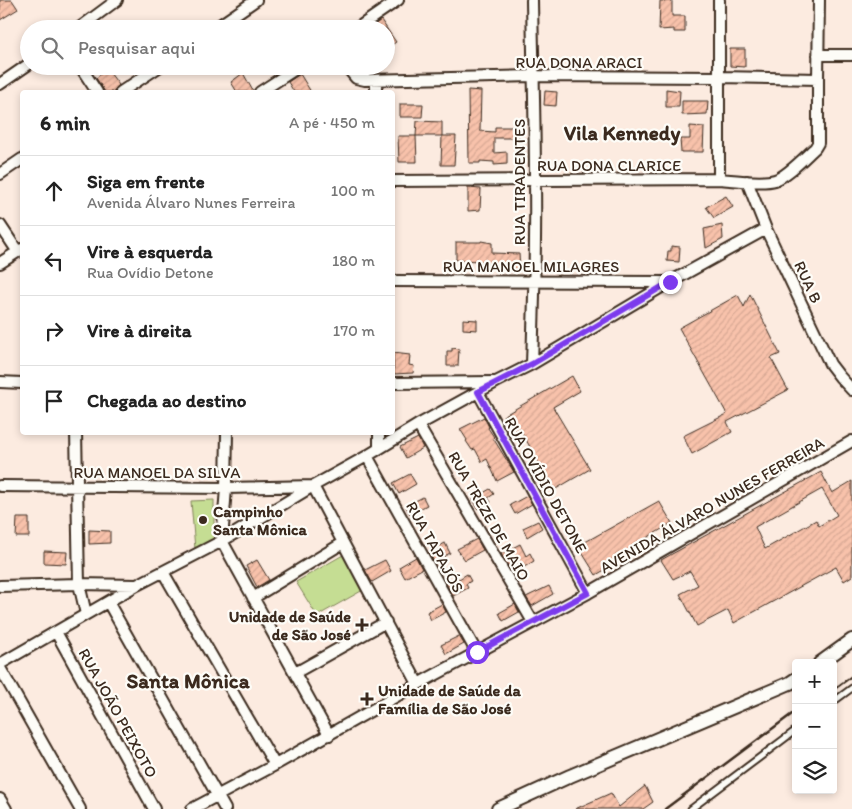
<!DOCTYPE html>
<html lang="pt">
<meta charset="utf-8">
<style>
:root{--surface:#fff;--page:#f6f6f6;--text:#222;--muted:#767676;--line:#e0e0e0}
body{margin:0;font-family:Itim,sans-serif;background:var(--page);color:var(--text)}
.controls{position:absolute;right:15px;bottom:15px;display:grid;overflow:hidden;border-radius:5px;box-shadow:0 2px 8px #0003}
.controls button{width:45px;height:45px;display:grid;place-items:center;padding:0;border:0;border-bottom:1px solid var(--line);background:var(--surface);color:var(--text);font:25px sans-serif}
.stop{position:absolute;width:15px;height:15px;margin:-11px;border:4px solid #7c3aed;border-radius:50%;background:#fff}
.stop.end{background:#7c3aed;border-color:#fff;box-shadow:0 1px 5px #0008}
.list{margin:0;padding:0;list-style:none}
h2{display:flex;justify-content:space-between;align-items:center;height:65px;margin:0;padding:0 20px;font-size:21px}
h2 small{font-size:16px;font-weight:400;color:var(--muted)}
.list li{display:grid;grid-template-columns:32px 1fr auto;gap:15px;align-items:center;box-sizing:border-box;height:70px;padding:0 20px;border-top:1px solid var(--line)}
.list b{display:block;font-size:19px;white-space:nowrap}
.list p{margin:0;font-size:16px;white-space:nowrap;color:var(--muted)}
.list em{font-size:16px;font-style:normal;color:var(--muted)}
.icon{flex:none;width:28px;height:28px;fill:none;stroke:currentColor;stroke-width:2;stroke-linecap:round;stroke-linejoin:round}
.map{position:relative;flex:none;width:852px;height:809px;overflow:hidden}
.search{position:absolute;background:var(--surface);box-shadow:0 2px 8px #0003;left:20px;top:20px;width:375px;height:55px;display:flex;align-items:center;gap:12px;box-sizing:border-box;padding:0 18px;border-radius:28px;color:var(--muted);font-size:19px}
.panel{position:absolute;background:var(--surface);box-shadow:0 2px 8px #0003;left:20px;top:90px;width:375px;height:345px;border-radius:5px}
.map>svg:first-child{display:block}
</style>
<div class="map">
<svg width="852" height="809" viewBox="0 0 852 809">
<defs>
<pattern id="building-hatch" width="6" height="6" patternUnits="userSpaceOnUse" patternTransform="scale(1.25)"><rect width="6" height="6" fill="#f8c2ab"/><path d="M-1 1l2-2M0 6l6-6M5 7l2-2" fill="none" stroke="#d6a793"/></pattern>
</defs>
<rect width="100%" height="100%" fill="#fcebe0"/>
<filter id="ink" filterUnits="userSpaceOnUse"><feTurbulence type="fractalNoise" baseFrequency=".02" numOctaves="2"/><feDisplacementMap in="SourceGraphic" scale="10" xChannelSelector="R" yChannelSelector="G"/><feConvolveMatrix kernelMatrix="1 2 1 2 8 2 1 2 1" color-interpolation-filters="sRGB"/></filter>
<g filter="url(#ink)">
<path fill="#c5dd93" stroke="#808458" d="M214 500V539L195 549 191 501Z
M343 555 363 590 317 616 296 582Z"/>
<path fill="url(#building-hatch)" stroke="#3b2a1e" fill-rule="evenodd" d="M0 0H12L18 9 0 20Z
M660 1H672V16H685V32H674V29L659 30Z
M381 20 396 42 386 49V29H375L373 26Z
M730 49H745V67L730 66Z
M107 69 119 85 115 89 114 92H105L96 78Z
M243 73 253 91V92H237L231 82Z
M300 74 311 92H294L288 82Z
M666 89 680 91 679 107H666Z
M468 90 481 91 480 131 495 132V127H520L519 138H494V153L507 152V164L494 165V162L480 161V163H469Z
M545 91 557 92 556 106 544 105Z
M682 101H708L707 114 682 115Z
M400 104H423L422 117H400Z
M417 121 442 122V136H416Z
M690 126 704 127 703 152H681L680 139H690Z
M398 136H416L417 162H399Z
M442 136H456L454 165H441Z
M468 188 481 189 480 210 468 211Z
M726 196 733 207 714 218 706 207Z
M722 225 723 239 706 248 704 229Z
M481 241 492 243V253L519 254 520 269H495V265H482L481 261 456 260V242H481Z
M671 246 680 247 679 262 667 261 668 251H671Z
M750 294 780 354 771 358 788 390 727 422 732 432 692 454 683 436 727 414 679 328 738 295 744 307Z
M463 319 477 320V330L463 329Z
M452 348 459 349 458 366H447V351H452Z
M393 353 410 355 409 365 414 366 413 373 394 374Z
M572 376 580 391 553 407 590 469 554 490 520 429 513 432 503 416Z
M484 417 489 427 488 428 494 437 493 438 514 472 497 481 487 459 482 462 475 449 472 450 466 441 467 440 460 429Z
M418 438 423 448 406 458 400 447Z
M821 472 832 493 852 481V576L844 581 836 567 734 623 728 610 697 626 680 594 698 585 690 571 673 579 661 560ZM822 489 837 515 819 526 816 520 765 549 755 527Z
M410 474 416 484 399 494 393 483Z
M490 489 494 494 488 498 491 502 478 509 473 499Z
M527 496 532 504 515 514 510 505Z
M423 497 427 505 410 514 406 506Z
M659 501 672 523 640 542 643 547 596 575 578 546Z
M17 518H29V537H16Z
M538 521 542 528 527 537 523 528Z
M89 530 110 531V543L89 544Z
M477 539 483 550 465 560 457 549Z
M445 543 450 553 434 562 429 552Z
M520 544 526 556 530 553 534 561 513 574 501 554Z
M44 551 67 552 66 564 44 563Z
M416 557 422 569 405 578 399 567Z
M257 560 269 580 257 587 246 566Z
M385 560 391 571 372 582 365 570Z
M467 574 471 581 466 584 468 588 453 596 446 583 457 577 459 579Z
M549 586 553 594 532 606 526 597Z
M442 604 446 612 431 620 427 612Z
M515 604 519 612 503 621 499 613Z
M459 636 464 644 446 654 441 645Z
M645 786 653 802 643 809H575L611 793 619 807Z"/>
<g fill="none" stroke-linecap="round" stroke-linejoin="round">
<defs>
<path id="service" d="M833 702 852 688
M691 809 796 730"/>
<path id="minor" d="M719 0V179
M78 29 117 0
M214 29 256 0
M356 29 398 0
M818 55H852
M80 66 97 92
M346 66 356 78 365 80 533 76 720 77 818 79
M376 80V92
M0 84 29 64
M121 92 160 66
M260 92 300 66
M0 174 22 159
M392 181 719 179C732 180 763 184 775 180 787 176 805 157 815 148L818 143V79L819 0
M747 181 766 229 830 364 840 377 852 390
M0 225 18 252
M0 263 22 249
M392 281 669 282
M532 364C534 303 536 243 535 182 535 121 533 61 532 0
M0 382 22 383
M392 383 494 382
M478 392 588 593
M418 425 533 622
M76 432 79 584 86 614
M227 432 226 488 222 541 329 735
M379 432V448
M367 456 477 653
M0 486 226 488 313 486 418 684
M163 572 275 765
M0 586 79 584 136 585
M253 598 343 543
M108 602 225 809
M56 632 154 809
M0 664 137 585 222 541 313 486 367 456 418 425 496 382 532 364 670 282 766 229
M0 668 80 809
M295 673 386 622
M0 799 6 809
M192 809 275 765 418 684 588 593 852 441"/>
<path id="tertiary" d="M820 663 852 640
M498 809 570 776 790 683 796 679"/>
</defs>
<use href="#service" stroke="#3b2a1e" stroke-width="9"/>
<use href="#minor" stroke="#3b2a1e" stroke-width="14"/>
<use href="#tertiary" stroke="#3b2a1e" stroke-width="16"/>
<use href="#service" stroke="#fdfcf7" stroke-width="5"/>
<use href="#minor" stroke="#fdfcf7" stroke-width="10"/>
<use href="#tertiary" stroke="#fdfcf7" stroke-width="12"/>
<path stroke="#3b2a1e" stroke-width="2.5" d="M833 690 852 676
M665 809 796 711"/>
</g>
</g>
<g fill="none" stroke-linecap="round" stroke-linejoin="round" filter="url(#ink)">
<path stroke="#7c3aed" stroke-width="6" d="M477 652 588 593 478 392 532 364 670 282"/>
</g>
<g fill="#3b2a1e" stroke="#fdfcf7" stroke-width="2">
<circle cx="203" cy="520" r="5"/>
<path d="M359.5 617.5h5v5h5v5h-5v5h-5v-5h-5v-5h5z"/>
<path d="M364.5 691.5h5v5h5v5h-5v5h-5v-5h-5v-5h5z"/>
</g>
<g text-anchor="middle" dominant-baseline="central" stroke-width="4.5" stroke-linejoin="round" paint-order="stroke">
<g font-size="16" fill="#3b2a1e" stroke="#fdfcf7">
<text x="579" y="62">RUA DONA ARACI</text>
<text x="609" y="165">RUA DONA CLARICE</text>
<text transform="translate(519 182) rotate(-90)">RUA TIRADENTES</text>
<text x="531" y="266">RUA MANOEL MILAGRES</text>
<text transform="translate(808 282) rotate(65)">RUA B</text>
<text x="157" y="472">RUA MANOEL DA SILVA</text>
<text transform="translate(546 485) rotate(61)">RUA OVÍDIO DETONE</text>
<text transform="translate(712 505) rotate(-30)">AVENIDA ÁLVARO NUNES FERREIRA</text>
<text transform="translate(489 516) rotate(60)">RUA TREZE DE MAIO</text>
<text transform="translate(435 547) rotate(61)">RUA TAPAJÓS</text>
<text transform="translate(118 713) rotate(61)">RUA JOÃO PEIXOTO</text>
</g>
<g font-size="16" font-weight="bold" fill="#3b2a1e" stroke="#fdfcf7" text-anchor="start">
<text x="213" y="511">Campinho<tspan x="213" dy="18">Santa Mônica</tspan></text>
<text x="351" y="616" text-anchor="end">Unidade de Saúde<tspan x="351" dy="18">de São José</tspan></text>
<text x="378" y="690">Unidade de Saúde da<tspan x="378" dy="18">Família de São José</tspan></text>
</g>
<g font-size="21" font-weight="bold" fill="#3b2a1e" stroke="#fdfcf7">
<text x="622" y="132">Vila Kennedy</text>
<text x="188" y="680">Santa Mônica</text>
</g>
</g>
</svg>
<div class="controls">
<button>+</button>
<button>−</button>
<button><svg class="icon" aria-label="layers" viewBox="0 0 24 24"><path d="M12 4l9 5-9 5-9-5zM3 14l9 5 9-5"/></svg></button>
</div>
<div class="stop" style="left:477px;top:652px"></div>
<div class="stop end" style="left:670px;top:282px"></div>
<div class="search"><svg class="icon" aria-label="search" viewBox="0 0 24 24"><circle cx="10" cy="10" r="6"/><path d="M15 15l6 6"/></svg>Pesquisar aqui</div>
<section class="panel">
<h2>6 min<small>A pé · 450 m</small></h2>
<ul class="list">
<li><svg class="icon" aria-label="ahead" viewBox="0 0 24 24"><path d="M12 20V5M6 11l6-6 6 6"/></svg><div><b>Siga em frente</b><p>Avenida Álvaro Nunes Ferreira</p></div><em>100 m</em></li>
<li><svg class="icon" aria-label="left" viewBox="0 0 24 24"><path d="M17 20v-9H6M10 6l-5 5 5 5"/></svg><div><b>Vire à esquerda</b><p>Rua Ovídio Detone</p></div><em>180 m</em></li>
<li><svg class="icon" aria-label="right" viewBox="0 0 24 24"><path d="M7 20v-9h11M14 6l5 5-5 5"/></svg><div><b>Vire à direita</b></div><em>170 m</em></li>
<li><svg class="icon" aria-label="arrive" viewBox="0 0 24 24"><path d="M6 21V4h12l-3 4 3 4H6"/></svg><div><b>Chegada ao destino</b></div></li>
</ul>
</section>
</div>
